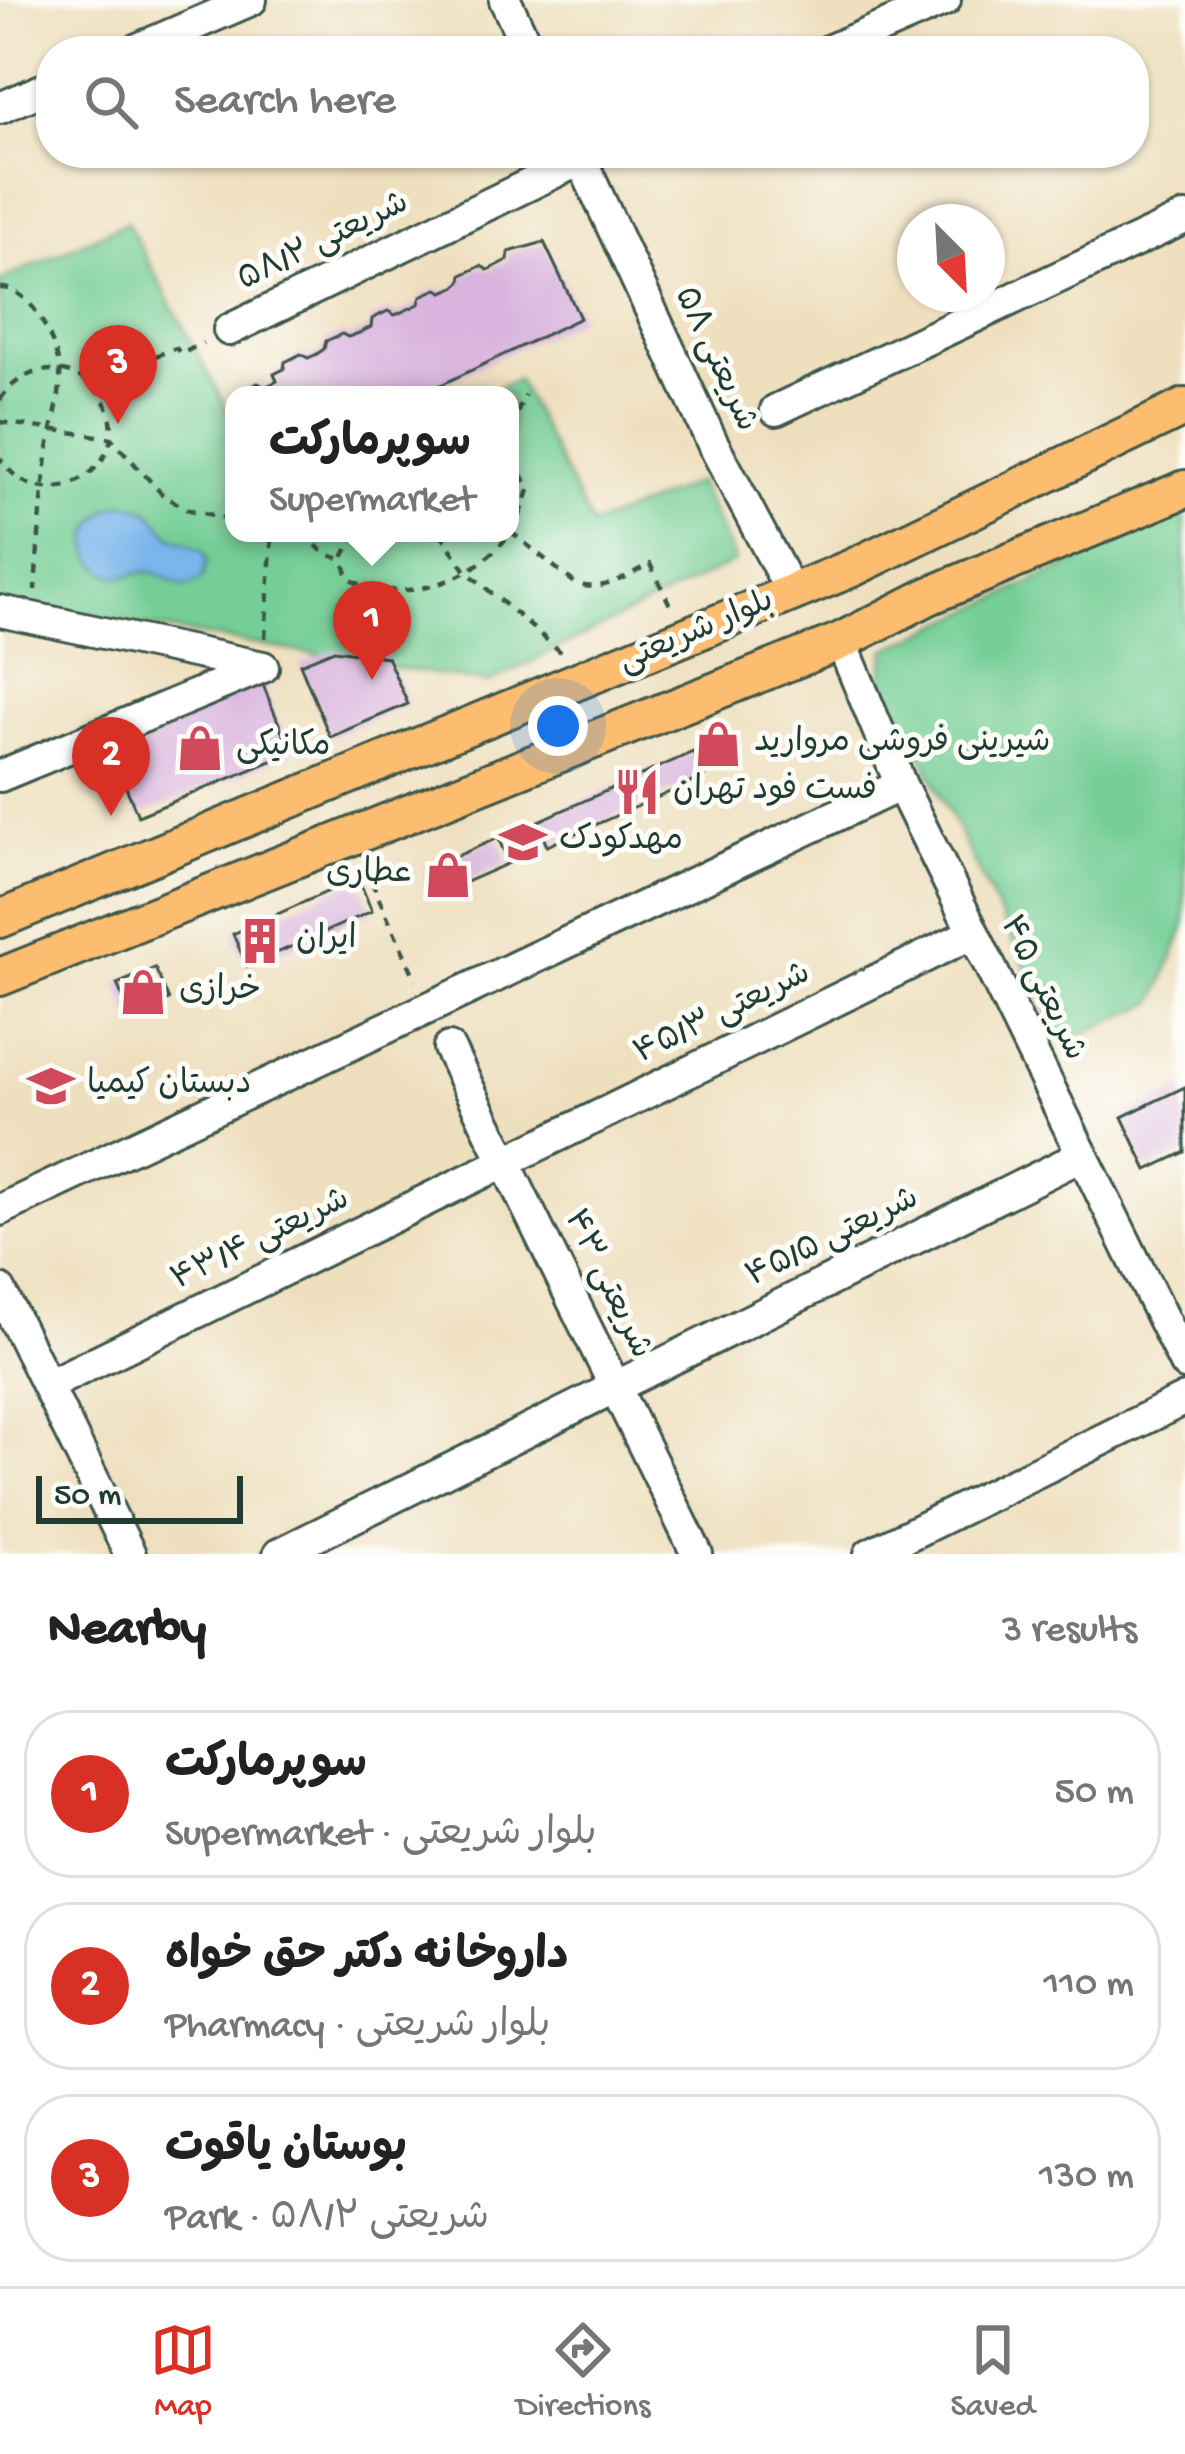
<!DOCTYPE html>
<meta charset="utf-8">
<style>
:root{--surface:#fff;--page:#f2f2f2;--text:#222;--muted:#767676;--line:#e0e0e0;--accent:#d93025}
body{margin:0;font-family:"Gochi Hand","Playpen Sans Arabic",sans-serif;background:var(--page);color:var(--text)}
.compass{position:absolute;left:897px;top:204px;width:108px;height:108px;border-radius:50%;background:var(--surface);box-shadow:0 3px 9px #0004;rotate:156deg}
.scale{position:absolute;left:36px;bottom:30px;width:207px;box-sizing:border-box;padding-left:12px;border:6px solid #1f3d34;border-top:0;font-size:33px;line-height:42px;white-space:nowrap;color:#1f3d34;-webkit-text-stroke:9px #fdfcf7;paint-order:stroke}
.you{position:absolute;left:558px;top:726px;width:42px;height:42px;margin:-30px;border:9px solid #fff;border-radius:50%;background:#1a73e8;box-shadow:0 0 0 18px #1a73e833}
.badge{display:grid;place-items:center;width:78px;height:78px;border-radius:50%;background:var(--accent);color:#fff;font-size:39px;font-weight:700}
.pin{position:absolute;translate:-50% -99px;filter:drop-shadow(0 3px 6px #0008)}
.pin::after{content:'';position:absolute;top:63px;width:42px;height:36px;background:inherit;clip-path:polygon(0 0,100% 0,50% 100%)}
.popup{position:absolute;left:225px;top:386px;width:294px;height:156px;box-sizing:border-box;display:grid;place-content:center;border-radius:24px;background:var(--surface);filter:drop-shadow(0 3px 9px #0005);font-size:39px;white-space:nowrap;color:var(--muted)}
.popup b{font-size:45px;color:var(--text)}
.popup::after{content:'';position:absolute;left:50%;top:100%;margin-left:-24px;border:24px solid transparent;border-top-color:var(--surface)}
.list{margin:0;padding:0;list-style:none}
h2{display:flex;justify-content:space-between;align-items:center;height:156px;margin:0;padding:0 48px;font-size:51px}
h2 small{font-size:39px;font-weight:400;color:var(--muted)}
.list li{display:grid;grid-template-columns:78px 1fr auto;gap:36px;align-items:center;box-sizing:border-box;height:168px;margin:0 24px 24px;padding:0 24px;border:3px solid var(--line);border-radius:48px}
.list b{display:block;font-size:45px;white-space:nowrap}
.list p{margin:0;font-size:39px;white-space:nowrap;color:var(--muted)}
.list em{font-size:39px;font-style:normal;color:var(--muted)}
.icon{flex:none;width:66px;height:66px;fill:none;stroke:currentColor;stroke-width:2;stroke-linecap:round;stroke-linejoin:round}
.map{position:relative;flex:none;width:1185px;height:1554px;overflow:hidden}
.search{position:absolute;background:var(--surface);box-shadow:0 3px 9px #0004;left:36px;right:36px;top:36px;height:132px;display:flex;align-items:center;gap:30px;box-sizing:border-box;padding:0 42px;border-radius:48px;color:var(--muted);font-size:45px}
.sheet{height:732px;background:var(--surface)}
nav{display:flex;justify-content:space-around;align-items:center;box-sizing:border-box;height:168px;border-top:3px solid var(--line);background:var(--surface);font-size:33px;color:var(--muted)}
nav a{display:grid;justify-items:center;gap:6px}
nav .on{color:var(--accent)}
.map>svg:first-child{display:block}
</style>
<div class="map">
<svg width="1185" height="1554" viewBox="0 0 1185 1554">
<rect width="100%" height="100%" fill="#fdfcf7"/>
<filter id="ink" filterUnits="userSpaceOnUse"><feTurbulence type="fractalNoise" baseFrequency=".00833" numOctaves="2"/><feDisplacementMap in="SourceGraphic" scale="24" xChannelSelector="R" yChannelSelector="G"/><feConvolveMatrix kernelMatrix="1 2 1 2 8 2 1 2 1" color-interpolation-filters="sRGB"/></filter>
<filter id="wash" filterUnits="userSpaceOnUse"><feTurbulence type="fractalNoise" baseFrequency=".004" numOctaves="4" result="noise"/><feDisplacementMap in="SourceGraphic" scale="48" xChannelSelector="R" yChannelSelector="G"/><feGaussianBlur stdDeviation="2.7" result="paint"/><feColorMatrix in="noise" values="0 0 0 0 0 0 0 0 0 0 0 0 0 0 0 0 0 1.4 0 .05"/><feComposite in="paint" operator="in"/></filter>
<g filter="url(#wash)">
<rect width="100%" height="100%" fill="#eedfbe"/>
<path fill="#74ce95" stroke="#4a8664" stroke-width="3" d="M127 222 234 422V533H510V395H484L517 379 592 526 698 482 735 561 488 683 0 602V281Z
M1185 511V926L1155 1002 1063 1043 882 676 886 650Z"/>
<path fill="#79b6ec" stroke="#4c7a90" stroke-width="3" d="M126 503 148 510 172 537 202 550 207 559 203 578 186 587C173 585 165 574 151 572 135 570 123 583 106 572 73 550 92 508 126 503Z"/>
<g id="blocks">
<path fill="#d9b4de" d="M544 242 580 318 420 395H242L243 391 258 383 265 387 277 381 274 374 284 369 285 362 301 354 308 358 317 354 324 349 326 341 342 334 348 337 359 333 371 327 372 319 388 311 395 315 419 304 421 296 437 289 443 292 455 287 461 282 462 275 481 266 488 270 508 260 509 252Z
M334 650 387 657 408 704 330 737 300 664Z
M261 680 291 753 138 816 109 746Z
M693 752 704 777 547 846 537 822Z
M498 838 509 863 434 896 423 871Z
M358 878 372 911 247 966 233 934Z
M155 968 169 1000 131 1016 117 984Z
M1185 1087V1152L1147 1170 1122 1117Z"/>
</g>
</g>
<g filter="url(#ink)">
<use href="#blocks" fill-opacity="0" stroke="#3e5549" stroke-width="3"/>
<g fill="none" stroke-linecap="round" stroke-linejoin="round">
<defs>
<path id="minor" d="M505 0 529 51
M133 51 251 0
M828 51 945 0
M0 108 51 86
M578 153 712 442 792 593
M229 330 594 153
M776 410 1185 218
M0 611 263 667
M841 641 901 785 1185 1364
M0 776 263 667
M449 1048 697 1554
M0 1210 901 785
M0 1290 130 1554
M48 1385 973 933
M279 1554 1083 1155
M870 1554 1185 1399"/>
<path id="major" d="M0 919 852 568 1185 407
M0 977 841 641 929 596 1185 489"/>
</defs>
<use href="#minor" stroke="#3e5549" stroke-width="36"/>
<use href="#major" stroke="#3e5549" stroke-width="42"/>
<path stroke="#3e5549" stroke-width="4.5" stroke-dasharray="9 9" stroke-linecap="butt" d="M0 288C31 287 54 339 59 365 64 390 52 424 48 449 42 496 38 543 35 590
M88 382 176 348 181 354 203 343
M0 400C12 381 32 369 55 370 71 371 86 378 96 390 151 453 48 533 0 458
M0 422 111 438 162 494 186 509 234 520
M510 429 525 395
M511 532 576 584C604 593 625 576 650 564L671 607
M303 533 325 554 342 559
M356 533 342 559 349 579C401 607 476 581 510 533 519 521 524 505 529 490L524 478 510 467
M440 533 466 571 562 653
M265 638 272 533
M364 865 416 980"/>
<use href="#minor" stroke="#fff" stroke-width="30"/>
<use href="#major" stroke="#fcbd6f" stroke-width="36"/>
</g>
</g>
<defs>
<symbol id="shop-bare" viewBox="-9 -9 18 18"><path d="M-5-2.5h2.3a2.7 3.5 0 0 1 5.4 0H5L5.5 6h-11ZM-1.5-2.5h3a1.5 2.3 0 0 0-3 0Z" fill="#d1495b" stroke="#fdfcf7" stroke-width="2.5" paint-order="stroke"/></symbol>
<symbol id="restaurant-bare" viewBox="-9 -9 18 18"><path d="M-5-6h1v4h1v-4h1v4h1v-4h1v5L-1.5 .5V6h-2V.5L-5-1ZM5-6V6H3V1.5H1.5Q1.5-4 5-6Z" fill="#d1495b" stroke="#fdfcf7" stroke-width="2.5" paint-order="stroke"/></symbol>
<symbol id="school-bare" viewBox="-9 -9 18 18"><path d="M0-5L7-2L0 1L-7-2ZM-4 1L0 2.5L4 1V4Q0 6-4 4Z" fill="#d1495b" stroke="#fdfcf7" stroke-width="2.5" paint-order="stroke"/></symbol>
<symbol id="building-bare" viewBox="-9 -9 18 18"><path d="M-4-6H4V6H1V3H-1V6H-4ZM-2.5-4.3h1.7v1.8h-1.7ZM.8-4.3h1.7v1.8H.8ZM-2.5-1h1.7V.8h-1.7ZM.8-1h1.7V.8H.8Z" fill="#d1495b" stroke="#fdfcf7" stroke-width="2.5" paint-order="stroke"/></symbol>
</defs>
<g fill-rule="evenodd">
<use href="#shop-bare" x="685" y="711" width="66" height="66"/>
<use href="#shop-bare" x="167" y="715" width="66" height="66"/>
<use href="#restaurant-bare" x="604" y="759" width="66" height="66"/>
<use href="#school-bare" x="490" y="809" width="66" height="66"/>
<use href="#shop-bare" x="415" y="842" width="66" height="66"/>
<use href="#building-bare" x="227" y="908" width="66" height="66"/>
<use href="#shop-bare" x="110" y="959" width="66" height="66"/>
<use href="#school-bare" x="18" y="1053" width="66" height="66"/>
</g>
<g text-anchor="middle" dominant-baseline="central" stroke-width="10" stroke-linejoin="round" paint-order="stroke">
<g font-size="33" fill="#1f3d34" stroke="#fdfcf7">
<text transform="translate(324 243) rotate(-26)">شریعتی ۵۸/۲</text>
<text transform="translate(714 360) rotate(65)">شریعتی ۵۸</text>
<text transform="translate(697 633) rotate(-23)">بلوار شریعتی</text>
<text transform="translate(1041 989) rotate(64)">شریعتی ۴۵</text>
<text transform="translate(723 1015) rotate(-26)">شریعتی ۴۵/۳</text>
<text transform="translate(833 1239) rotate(-26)">شریعتی ۴۵/۵</text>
<text transform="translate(261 1241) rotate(-26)">شریعتی ۴۳/۴</text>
<text transform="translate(606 1285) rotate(64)">شریعتی ۴۳</text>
</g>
<g font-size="33" fill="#1f3d34" stroke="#fdfcf7" text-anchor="start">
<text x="754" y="744">شیرینی فروشی مروارید</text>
<text x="236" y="748">مکانیکی</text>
<text x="673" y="792">فست فود تهران</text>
<text x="559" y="842">مهدکودک</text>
<text x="412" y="875" text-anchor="end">عطاری</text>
<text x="296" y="941">ایران</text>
<text x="179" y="992">خرازی</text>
<text x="87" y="1086">دبستان کیمیا</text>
</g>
</g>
</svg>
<svg class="compass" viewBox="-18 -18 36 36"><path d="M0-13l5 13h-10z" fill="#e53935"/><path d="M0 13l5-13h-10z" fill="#767676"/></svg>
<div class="scale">50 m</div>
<div class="you"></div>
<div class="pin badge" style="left:372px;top:680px">1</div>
<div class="popup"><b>سوپرمارکت</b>Supermarket</div>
<div class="pin badge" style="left:111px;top:816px">2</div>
<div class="pin badge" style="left:118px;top:424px">3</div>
<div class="search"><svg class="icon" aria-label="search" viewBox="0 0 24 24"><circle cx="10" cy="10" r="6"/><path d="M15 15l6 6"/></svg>Search here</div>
</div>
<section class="sheet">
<h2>Nearby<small>3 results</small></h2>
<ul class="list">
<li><span class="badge">1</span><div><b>سوپرمارکت</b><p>Supermarket · بلوار شریعتی</p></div><em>50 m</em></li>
<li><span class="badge">2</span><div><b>داروخانه دکتر حق خواه</b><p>Pharmacy · بلوار شریعتی</p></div><em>110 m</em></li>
<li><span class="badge">3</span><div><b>بوستان یاقوت</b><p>Park · شریعتی ۵۸/۲</p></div><em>130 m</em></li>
</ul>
</section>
<nav>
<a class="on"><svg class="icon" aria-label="map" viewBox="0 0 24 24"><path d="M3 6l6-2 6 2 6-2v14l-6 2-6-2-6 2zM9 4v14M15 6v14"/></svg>Map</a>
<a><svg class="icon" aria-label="directions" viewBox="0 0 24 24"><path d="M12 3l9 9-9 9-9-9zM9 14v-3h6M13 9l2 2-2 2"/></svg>Directions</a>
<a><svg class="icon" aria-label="saved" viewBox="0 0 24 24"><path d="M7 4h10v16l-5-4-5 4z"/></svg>Saved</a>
</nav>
